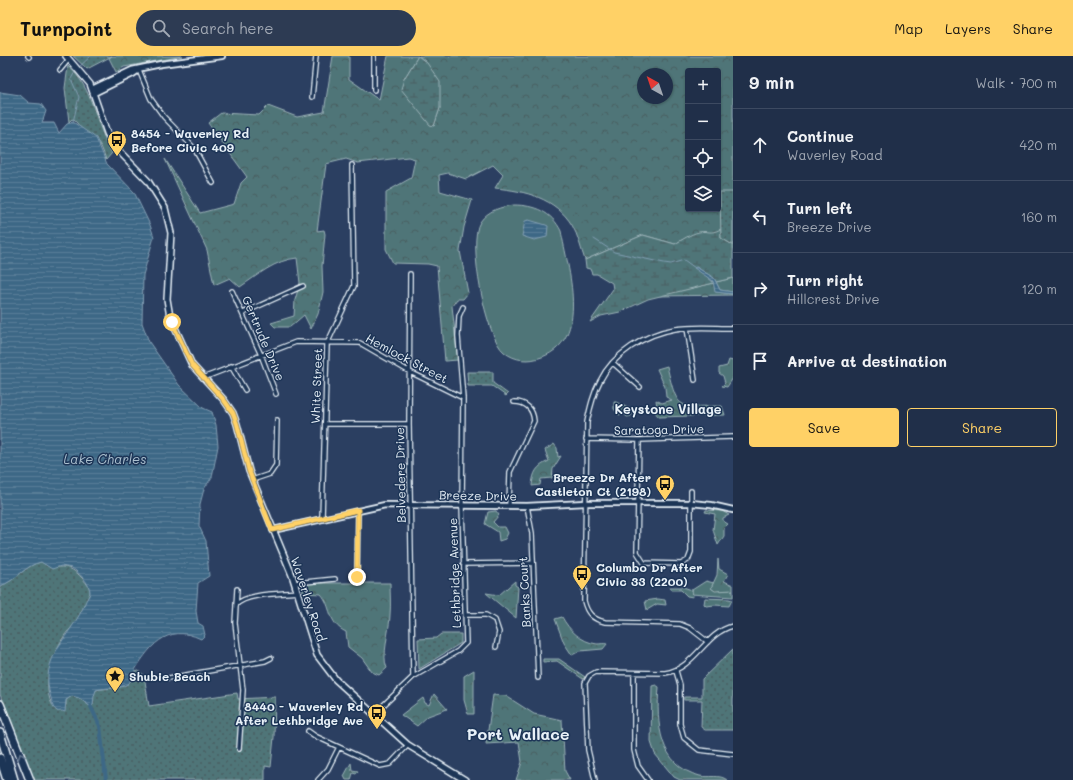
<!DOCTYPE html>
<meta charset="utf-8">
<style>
:root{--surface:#202f49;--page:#2d3b53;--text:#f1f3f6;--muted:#a2a9b4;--line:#3d4a61;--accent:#ffd166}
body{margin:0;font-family:Mali,sans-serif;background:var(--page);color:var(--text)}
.controls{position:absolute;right:12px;top:12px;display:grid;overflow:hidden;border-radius:4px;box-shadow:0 1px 3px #0004}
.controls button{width:36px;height:36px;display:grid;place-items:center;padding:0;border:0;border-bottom:1px solid var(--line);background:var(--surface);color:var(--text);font:20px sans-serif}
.compass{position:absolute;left:637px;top:12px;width:36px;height:36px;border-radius:50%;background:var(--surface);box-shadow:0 1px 3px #0004;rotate:320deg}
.stop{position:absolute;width:12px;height:12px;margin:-9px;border:3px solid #ffd166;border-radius:50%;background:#fff}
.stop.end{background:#ffd166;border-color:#fff;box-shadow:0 1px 4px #0008}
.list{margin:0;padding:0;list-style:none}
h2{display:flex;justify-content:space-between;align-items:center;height:52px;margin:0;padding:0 16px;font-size:17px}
h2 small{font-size:13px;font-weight:400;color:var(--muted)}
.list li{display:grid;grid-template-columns:26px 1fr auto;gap:12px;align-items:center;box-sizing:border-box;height:72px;padding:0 16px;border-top:1px solid var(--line)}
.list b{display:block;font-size:15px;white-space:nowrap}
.list p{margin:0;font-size:13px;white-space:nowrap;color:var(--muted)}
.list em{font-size:13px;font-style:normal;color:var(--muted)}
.actions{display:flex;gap:8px;padding:12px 16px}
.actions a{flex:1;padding:9px 0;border:1px solid var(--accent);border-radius:4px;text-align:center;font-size:14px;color:var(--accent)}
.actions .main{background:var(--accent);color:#111}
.icon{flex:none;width:22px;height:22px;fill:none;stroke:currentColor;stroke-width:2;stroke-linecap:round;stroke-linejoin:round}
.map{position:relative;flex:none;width:733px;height:724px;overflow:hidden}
header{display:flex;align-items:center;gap:24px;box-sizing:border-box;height:56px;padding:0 20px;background:var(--accent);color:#111}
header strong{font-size:19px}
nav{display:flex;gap:22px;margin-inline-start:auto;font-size:14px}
.search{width:280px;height:36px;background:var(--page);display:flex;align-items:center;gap:10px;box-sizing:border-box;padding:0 14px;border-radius:22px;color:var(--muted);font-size:15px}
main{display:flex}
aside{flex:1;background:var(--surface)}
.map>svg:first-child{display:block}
</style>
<header>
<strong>Turnpoint</strong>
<div class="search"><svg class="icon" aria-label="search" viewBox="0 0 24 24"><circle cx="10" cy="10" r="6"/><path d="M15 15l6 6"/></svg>Search here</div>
<nav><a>Map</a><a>Layers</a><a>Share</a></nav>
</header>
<main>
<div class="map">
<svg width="733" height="724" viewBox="0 0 733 724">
<defs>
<pattern id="forest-crowns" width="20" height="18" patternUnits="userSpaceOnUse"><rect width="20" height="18" fill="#4f7578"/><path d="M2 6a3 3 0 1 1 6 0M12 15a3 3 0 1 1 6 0" fill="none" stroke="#4a5e61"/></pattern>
<pattern id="wetland-marsh" width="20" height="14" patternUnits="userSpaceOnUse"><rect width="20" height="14" fill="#4f7578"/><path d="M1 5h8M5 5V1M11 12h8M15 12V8" fill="none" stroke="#4a5e61"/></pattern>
<pattern id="park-dots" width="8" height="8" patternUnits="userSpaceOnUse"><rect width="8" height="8" fill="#4f7578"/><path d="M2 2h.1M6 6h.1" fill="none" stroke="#4a5e61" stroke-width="1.8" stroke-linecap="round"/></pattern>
<pattern id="water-rules" width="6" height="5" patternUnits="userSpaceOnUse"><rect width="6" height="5" fill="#3e6886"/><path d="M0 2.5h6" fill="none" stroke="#5a7e98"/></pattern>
</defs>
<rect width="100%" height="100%" fill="#2b3f61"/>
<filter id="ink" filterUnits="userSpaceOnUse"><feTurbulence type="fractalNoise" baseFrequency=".025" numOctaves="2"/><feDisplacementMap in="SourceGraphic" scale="8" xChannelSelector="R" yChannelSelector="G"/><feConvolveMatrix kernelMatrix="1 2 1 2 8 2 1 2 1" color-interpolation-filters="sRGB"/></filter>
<g filter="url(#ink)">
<path fill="#4f7578" stroke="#9cb3b8" d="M514 149C534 149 552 156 561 175 568 213 591 283 542 301 529 306 515 305 504 296 486 282 467 185 480 166 488 154 501 151 514 149Z
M706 525 714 527 711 532 714 534H733V541L691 538 692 534Z"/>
<path fill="url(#forest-crowns)" stroke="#9cb3b8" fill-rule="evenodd" d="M112 0H183L124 11 116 16 109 2Z
M333 0H349V23L379 44 388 0H418L404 23 434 70 440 52 427 7 419 0H733V189C709 173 699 173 675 188L643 179 585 204C581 193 578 179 572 169 555 142 526 135 495 132L503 119 493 109 466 123 448 117 439 119 440 135 472 144 464 171 460 195 468 237 463 243H457L452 250 458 304 445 305 437 210 428 208 393 207 386 193V136L411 122 415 103 408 101 358 107 346 103 326 108 317 175 324 174 325 178 322 210 323 236 318 258 311 273 304 259 290 271H275L271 267 294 260 295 244 300 227 297 202C275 204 258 219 240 231L230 222 214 229 207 194 165 103 200 157 234 148 241 127 247 121 208 67 221 57 259 59 268 50 297 61 324 56ZM688 15H718V153H688ZM643 18H667V42H643Z
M733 222V236L720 234 716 226Z
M714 227 716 236 733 238V239L657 240Z
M729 304 733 305V322L727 331 722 330 725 327 723 320 719 317V312L727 310Z
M667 310C678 357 678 350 722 350L725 359 659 361 652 353 657 351 656 344 662 347 672 344 666 341 665 331 657 313Z
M614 346H616L628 352 635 353 631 360 627 361 623 357 619 359 614 353Z
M554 388 557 392 558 401 561 400 553 413 552 422 541 423 540 429 532 430C533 416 537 410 549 405L545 394Z
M706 454 722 455 729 459 723 462V465L728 468 724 472V480L718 489 713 474 715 458 705 456Z
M496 455 499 459 493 466 498 471H505L508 477 505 483 499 485 498 476 485 468 488 456Z
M718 503 719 513 728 518 724 525 733 529V534L715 535 711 532 717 519Z
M515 525V529L518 531 516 562 486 537 499 539Z
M326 527H390C390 538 391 548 390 559 390 572 381 602 387 612L379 619 372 616 362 602 348 591 346 576C327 567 332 550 321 538L303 537V528Z
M670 531H683L692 534 693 541 687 540 681 534H672Z
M705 542 729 543 732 544 729 550 715 549 706 550 704 548Z
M658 543 665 544 666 549 657 548 647 554 645 545Z
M562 561C569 574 581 586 597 588 601 588 604 587 607 588L603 593 580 595 572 599 564 587 555 563Z
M474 614V658H468L464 644V620Z
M656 629 659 631C656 667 659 710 700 720 709 722 720 718 727 724H680L674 721 655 698 651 686 652 630Z
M434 638 447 653 428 660 417 670 401 659 423 642 425 647 429 649Z
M493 639 506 640 534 658 562 664 565 715 570 724H516L522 706 519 686 486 688Z
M351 707 352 714 358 715 356 718 353 717 351 724H346L344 720Z"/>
<path fill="url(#wetland-marsh)" stroke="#9cb3b8" d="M418 0 427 7 440 26V52L434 70 430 69 401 33 404 23Z
M721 173V182L733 189V222L716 226 714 222 696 211 714 227 648 243 620 256 601 260 590 266 613 233 612 227 597 218H592L590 213 586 212 585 204 643 179 675 188C682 184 690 178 699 176 709 174 709 179 721 173Z"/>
<path fill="url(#park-dots)" stroke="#9cb3b8" d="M73 0H112L87 13Z
M68 10C94 32 95 69 112 97L106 104C100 85 98 85 83 74 79 71 77 65 72 63L69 66 65 32Z
M720 136H733V189L721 182Z
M467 316H493V327L508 338 506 340 492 330H468Z
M41 506 52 512C66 509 73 512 83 523 87 528 90 531 90 537 85 547 81 558 75 567 71 573 66 576 63 582 51 601 39 637 57 655L63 654 66 649V644L72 640 79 642 91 651 93 649V640L96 634C107 631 122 635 130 625 133 622 134 617 137 614L144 619 149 650 237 637 238 643 275 641 274 681 271 711 265 710V724H26L0 638V530C16 525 25 509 41 506Z
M441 578H461V587L419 613 418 583 436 582Z
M733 593V674H705L701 671 702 644H684V641H702V623Z
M543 603H559L585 621 583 623 557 605 543 606Z"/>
<path fill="url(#water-rules)" stroke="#829fb4" d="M0 36 20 39 29 47 41 48 46 55 42 67H54L59 77 67 68 73 66 96 82 107 108 134 136 150 169 154 181 143 219 142 267 149 286 179 329 203 352 212 356 216 369 218 390 212 421 204 433 200 448 199 470 206 485 209 520 198 527 196 555 198 567 203 570 205 579 201 583C166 566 148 592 132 619 131 622 131 626 128 628 119 633 107 631 96 634L94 640 93 649 91 651 79 642 72 640 66 644 65 656C62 654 59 656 57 655 51 651 53 647 51 642 37 601 73 579 85 547 86 543 90 540 90 536 90 527 78 516 72 512L61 510 52 513 41 506C25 509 16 525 0 530Z
M529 164 546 169 548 170 547 181 534 184 522 180 525 165Z
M696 211 714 222 720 234 733 236V238L715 236 713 225 694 212Z"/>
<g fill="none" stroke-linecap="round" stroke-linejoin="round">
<path stroke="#829fb4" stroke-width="1" d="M78 12 91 0
M73 66 79 41 71 23 76 14
M594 183 614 196 664 207 671 208 684 204 695 212"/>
<path stroke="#3e6886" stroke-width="4" d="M91 651 100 670 106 724"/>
<defs>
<path id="minor" d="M28 0 29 1
M374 0V34
M60 14 69 3
M139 14 151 43 164 61 194 92 213 127
M312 41 316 0
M410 218 409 368 413 621
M232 235 261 299 276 338
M243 257 303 230
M687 272 695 324
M613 307 640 331
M231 310 245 334
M203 322 296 286 360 287 410 316 463 342
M325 368H409
M586 383 639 384 733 381
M639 384 637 496 644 507 681 508 688 504 691 496V435
M252 424 270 418 276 409 277 364
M509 450 510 416 534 365C533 353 526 346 514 346
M527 450 532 477 538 622
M322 462 327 288 354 230 352 109
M463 508 533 507
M357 521 358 454
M295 527 335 523
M237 533 235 567 243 634 239 693
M236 549C246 537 282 538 298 536
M466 559H486L495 564 499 576 496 591
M708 586 690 572 680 568 605 566C592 563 587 557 584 545L587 366C590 352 593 338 600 325 613 298 645 278 675 273 694 270 714 272 733 272
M676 615 680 629V668L684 682 699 694 733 698
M634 617V694L638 710 648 724
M169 622 265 605 271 602
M374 658 413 621 458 595 466 587 462 450 463 342 458 280 459 260 463 251
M308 675 315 680 380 710 390 708 408 689
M318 724 328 713 339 691
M595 724 588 694 585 627 589 620 596 616 665 617C696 612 704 577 733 570"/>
<path id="tertiary" d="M92 33 132 14 161 8 222 0
M94 37 133 18 139 14
M273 474 385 449 527 450 586 447H691L711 449 733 454"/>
<path id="secondary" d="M66 0 90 28 107 77 114 90 148 125 165 152 171 177 167 243 170 261 192 309 224 344 233 357 237 368 249 415 292 519 317 599 336 624 408 689 465 724"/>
<path id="motorway" d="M0 648 30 724
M0 677 14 724
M0 702 7 724"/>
</defs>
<use href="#minor" stroke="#e8f1f8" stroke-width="6"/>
<use href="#tertiary" stroke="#e8f1f8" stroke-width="8"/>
<use href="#secondary" stroke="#e8f1f8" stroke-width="8"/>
<use href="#motorway" stroke="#e8f1f8" stroke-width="10"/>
<use href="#minor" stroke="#1d3557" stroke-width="3.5"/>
<use href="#tertiary" stroke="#1d3557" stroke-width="4.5"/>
<use href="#secondary" stroke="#1d3557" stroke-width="5"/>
<use href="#motorway" stroke="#1d3557" stroke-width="7"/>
</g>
<defs><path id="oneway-chevron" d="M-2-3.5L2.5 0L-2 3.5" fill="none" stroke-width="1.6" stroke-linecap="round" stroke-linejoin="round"/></defs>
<use stroke="#64778f" href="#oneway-chevron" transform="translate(21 700) rotate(-110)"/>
</g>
<g fill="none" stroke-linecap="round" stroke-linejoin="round" filter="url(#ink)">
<path stroke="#ffd166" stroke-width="5" d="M172 266 192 309 224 344 233 357 237 368 249 415 272 474 358 454 357 521"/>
</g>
<defs>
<symbol id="bus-pin" viewBox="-11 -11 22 30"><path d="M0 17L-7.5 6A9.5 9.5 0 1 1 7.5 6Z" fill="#ffd166" stroke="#1d3557"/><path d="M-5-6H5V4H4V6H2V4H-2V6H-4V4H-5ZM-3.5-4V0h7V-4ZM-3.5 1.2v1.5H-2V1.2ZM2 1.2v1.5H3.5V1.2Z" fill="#111"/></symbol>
<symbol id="sight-pin" viewBox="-11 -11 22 30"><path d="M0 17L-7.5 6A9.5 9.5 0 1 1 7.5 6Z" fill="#ffd166" stroke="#1d3557"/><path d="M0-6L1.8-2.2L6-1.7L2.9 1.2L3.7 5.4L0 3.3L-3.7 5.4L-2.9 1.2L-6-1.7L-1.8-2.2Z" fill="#111"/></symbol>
</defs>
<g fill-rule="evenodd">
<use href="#bus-pin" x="106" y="73" width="22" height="30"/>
<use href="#bus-pin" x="654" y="417" width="22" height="30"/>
<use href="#bus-pin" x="571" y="507" width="22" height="30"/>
<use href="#sight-pin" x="104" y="609" width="22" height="30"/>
<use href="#bus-pin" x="366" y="646" width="22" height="30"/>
</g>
<g text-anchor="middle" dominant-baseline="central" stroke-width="3" stroke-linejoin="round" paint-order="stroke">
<g font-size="12" font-weight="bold" fill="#e8f1f8" stroke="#1d3557" text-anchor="start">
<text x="131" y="77">8454 - Waverley Rd<tspan x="131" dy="14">Before Civic 409</tspan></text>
<text x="651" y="421" text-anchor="end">Breeze Dr After<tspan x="651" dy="14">Castleton Ct (2198)</tspan></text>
<text x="596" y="511">Columbo Dr After<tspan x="596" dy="14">Civic 33 (2200)</tspan></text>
<text x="129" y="620">Shubie Beach</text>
<text x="363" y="650" text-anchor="end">8440 - Waverley Rd<tspan x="363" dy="14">After Lethbridge Ave</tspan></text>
</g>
<g font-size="12" fill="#e8f1f8" stroke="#1d3557">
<text transform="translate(264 282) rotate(67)">Gertrude Drive</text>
<text transform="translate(407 302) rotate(28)">Hemlock Street</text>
<text transform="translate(316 330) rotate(-88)">White Street</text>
<text transform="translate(659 373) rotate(-1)">Saratoga Drive</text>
<text transform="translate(400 419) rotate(-91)">Belvedere Drive</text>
<text transform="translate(478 439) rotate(1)">Breeze Drive</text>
<text transform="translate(454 517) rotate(-92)">Lethbridge Avenue</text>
<text transform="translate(524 536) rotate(-93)">Banks Court</text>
<text transform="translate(309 543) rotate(72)">Waverley Road</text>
</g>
<g font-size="13" font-weight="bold" fill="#e8f1f8" stroke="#1d3557">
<text x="668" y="352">Keystone Village</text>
</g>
<g font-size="13" font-style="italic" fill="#acc1d0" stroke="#1d3557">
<text x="105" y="402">Lake Charles</text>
</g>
<g font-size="16" font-weight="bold" fill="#e8f1f8" stroke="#1d3557">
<text x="518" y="677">Port Wallace</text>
</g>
</g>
</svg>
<div class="controls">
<button>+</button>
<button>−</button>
<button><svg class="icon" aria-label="locate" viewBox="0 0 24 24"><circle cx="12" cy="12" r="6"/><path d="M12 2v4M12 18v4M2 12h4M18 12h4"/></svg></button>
<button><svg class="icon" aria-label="layers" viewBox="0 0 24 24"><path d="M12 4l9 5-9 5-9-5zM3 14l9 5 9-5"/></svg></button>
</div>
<svg class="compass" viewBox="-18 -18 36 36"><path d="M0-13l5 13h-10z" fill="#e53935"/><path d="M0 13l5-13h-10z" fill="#a2a9b4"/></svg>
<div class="stop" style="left:172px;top:266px"></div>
<div class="stop end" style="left:357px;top:521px"></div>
</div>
<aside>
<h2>9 min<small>Walk · 700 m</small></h2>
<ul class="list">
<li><svg class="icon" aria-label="ahead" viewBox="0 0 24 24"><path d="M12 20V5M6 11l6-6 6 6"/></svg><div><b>Continue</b><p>Waverley Road</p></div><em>420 m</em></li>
<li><svg class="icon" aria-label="left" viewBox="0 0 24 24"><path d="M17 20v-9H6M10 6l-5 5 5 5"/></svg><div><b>Turn left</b><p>Breeze Drive</p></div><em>160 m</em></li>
<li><svg class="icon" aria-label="right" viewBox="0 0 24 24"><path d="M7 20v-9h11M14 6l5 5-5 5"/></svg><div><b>Turn right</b><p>Hillcrest Drive</p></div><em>120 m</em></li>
<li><svg class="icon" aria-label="arrive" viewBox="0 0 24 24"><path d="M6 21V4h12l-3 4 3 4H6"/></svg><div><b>Arrive at destination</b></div></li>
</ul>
<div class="actions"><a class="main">Save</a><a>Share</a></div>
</aside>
</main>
